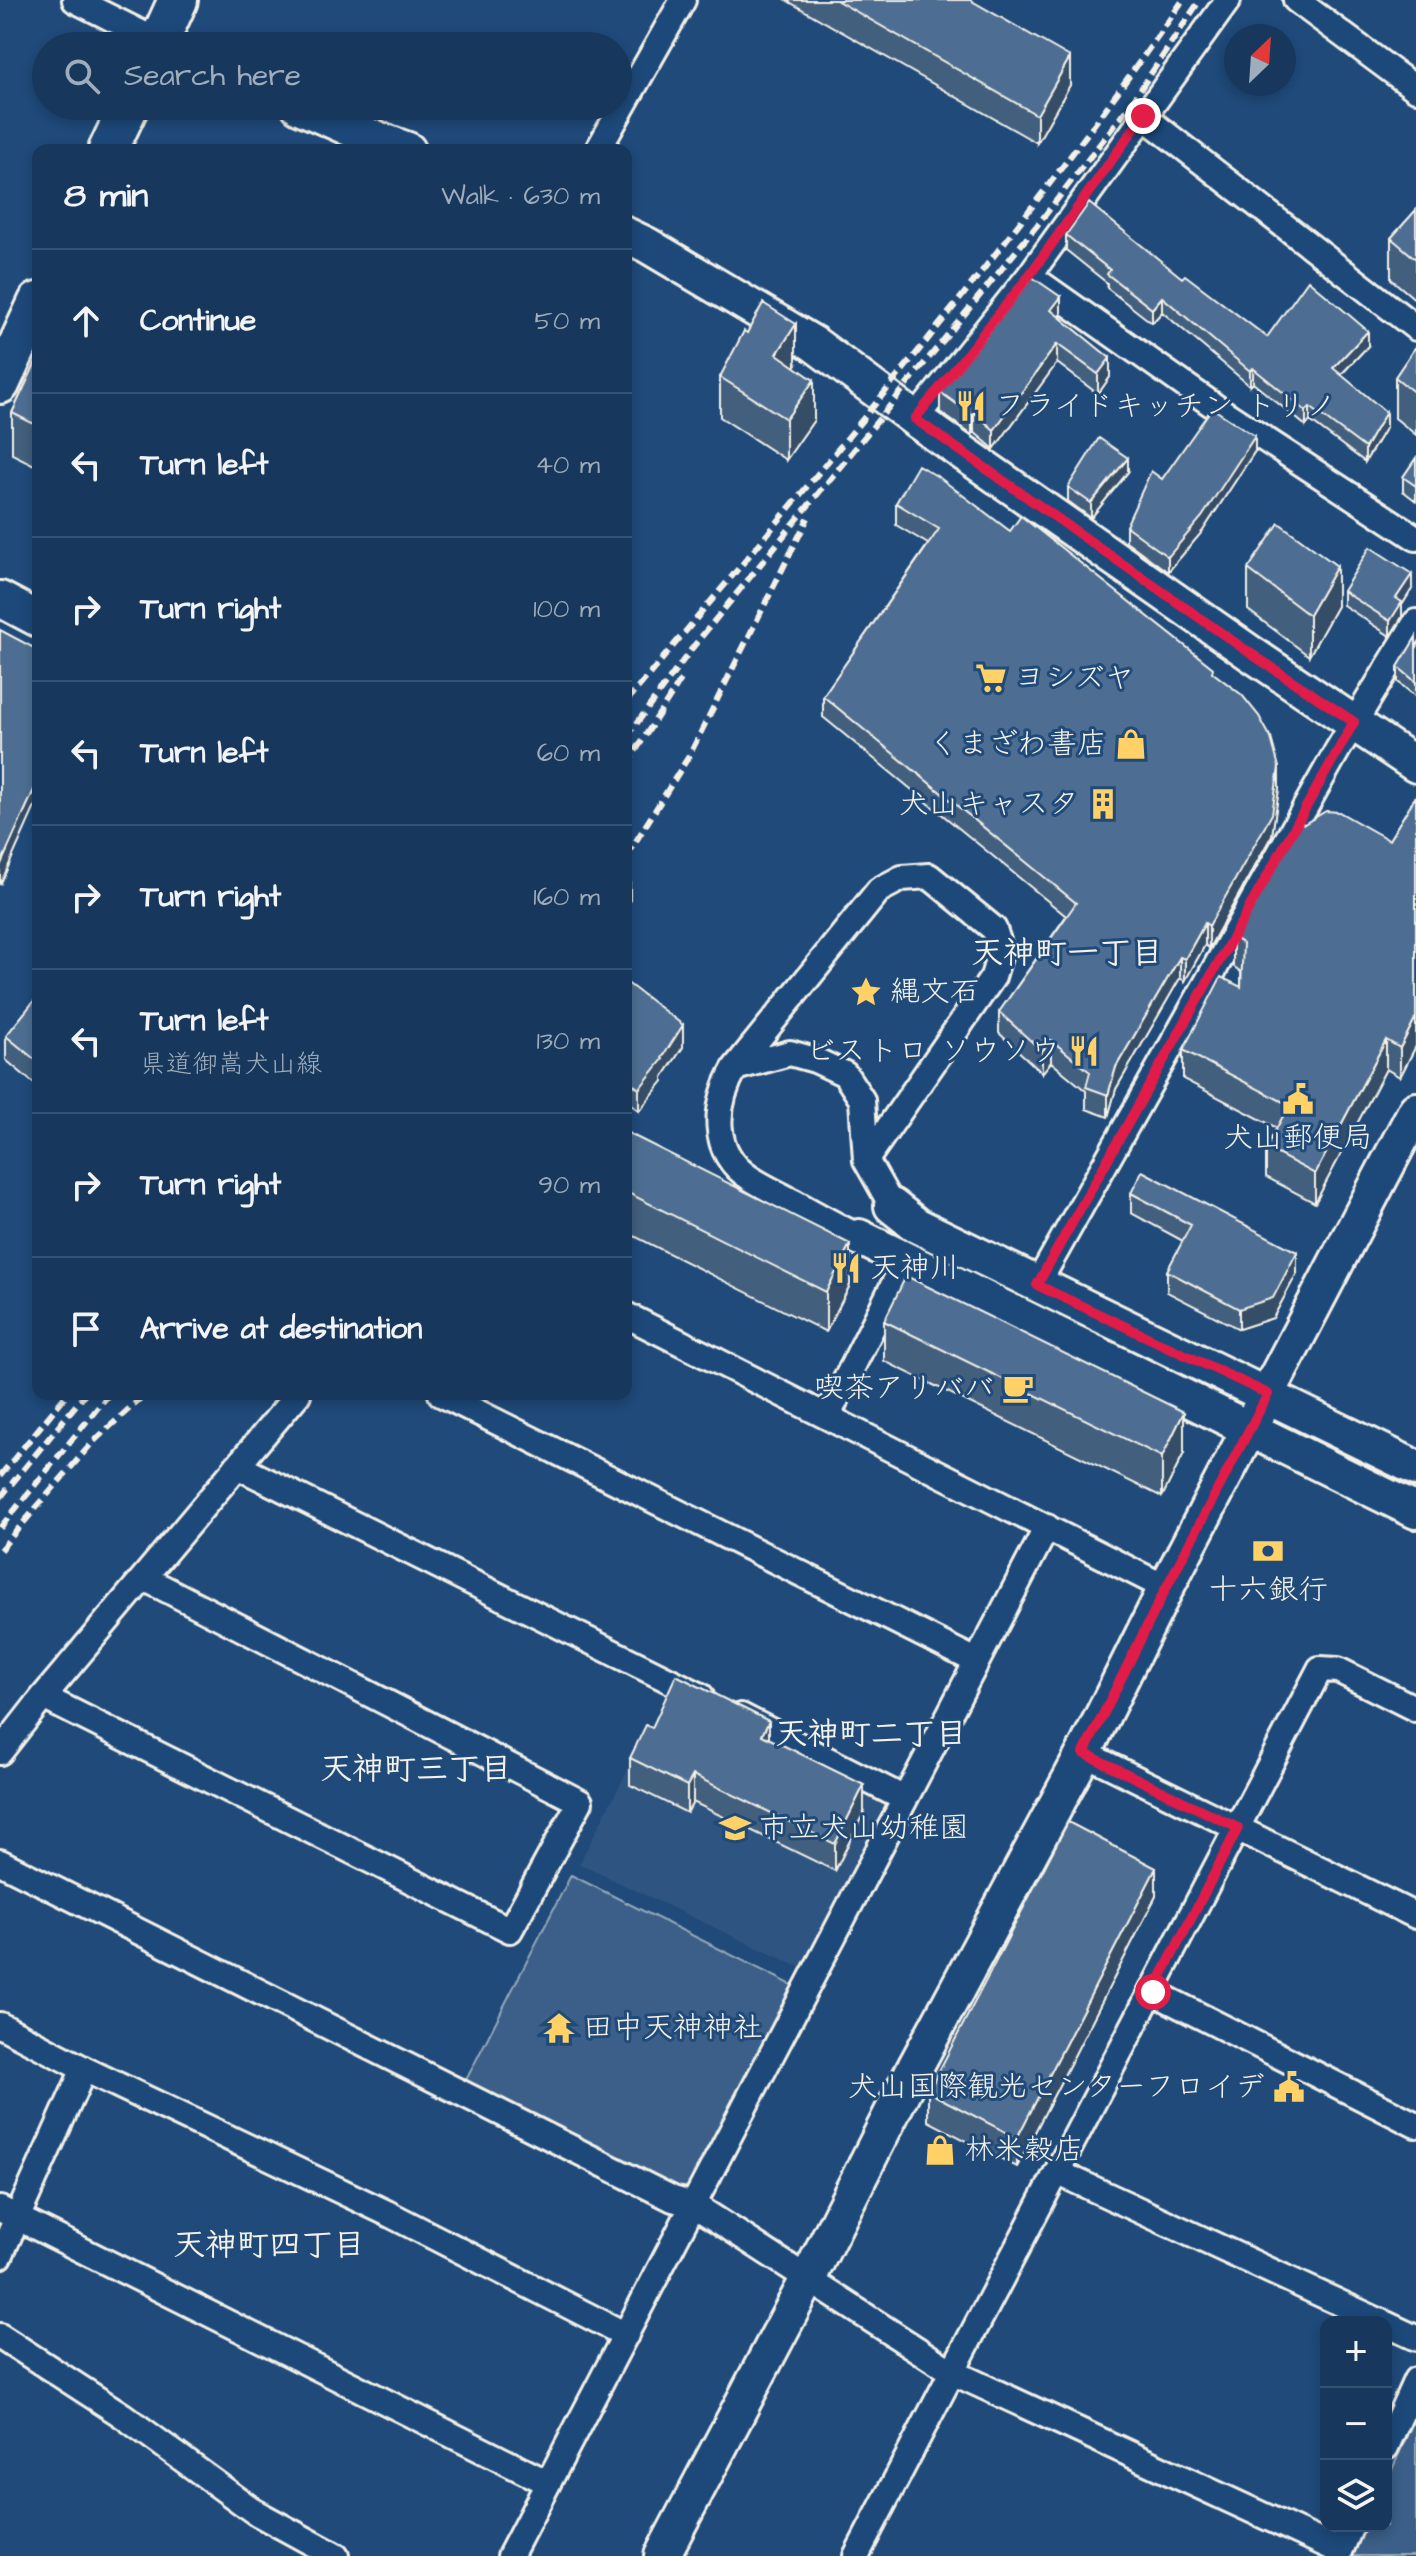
<!DOCTYPE html>
<meta charset="utf-8">
<style>
:root{--surface:#17385c;--page:#244365;--text:#f1f3f6;--muted:#9eacbb;--line:#365272}
body{margin:0;font-family:"Architects Daughter","Klee One",sans-serif;background:var(--page);color:var(--text)}
.controls{position:absolute;right:24px;bottom:24px;display:grid;overflow:hidden;border-radius:16px;box-shadow:0 4px 12px #0003}
.controls button{width:72px;height:72px;display:grid;place-items:center;padding:0;border:0;border-bottom:2px solid var(--line);background:var(--surface);color:var(--text);font:40px sans-serif}
.compass{position:absolute;left:1224px;top:24px;width:72px;height:72px;border-radius:50%;background:var(--surface);box-shadow:0 4px 12px #0003;rotate:25deg}
.stop{position:absolute;width:24px;height:24px;margin:-18px;border:6px solid #e11d48;border-radius:50%;background:#fff}
.stop.end{background:#e11d48;border-color:#fff;box-shadow:0 2px 8px #0008}
.list{margin:0;padding:0;list-style:none}
h2{display:flex;justify-content:space-between;align-items:center;height:104px;margin:0;padding:0 32px;font-size:34px}
h2 small{font-size:26px;font-weight:400;color:var(--muted)}
.list li{display:grid;grid-template-columns:52px 1fr auto;gap:24px;align-items:center;box-sizing:border-box;height:144px;padding:0 32px;border-top:2px solid var(--line)}
.list b{display:block;font-size:30px;white-space:nowrap}
.list p{margin:0;font-size:26px;white-space:nowrap;color:var(--muted)}
.list em{font-size:26px;font-style:normal;color:var(--muted)}
.icon{flex:none;width:44px;height:44px;fill:none;stroke:currentColor;stroke-width:2;stroke-linecap:round;stroke-linejoin:round}
.map{position:relative;flex:none;width:1416px;height:2556px;overflow:hidden}
.search{position:absolute;background:var(--surface);box-shadow:0 4px 12px #0003;left:32px;top:32px;width:600px;height:88px;display:flex;align-items:center;gap:20px;box-sizing:border-box;padding:0 28px;border-radius:44px;color:var(--muted);font-size:30px}
.panel{position:absolute;background:var(--surface);box-shadow:0 4px 12px #0003;left:32px;top:144px;width:600px;height:1256px;border-radius:16px}
.map>svg:first-child{display:block}
</style>
<div class="map">
<svg width="1416" height="2556" viewBox="0 0 1416 2556">
<rect width="100%" height="100%" fill="#1f4a7a"/>
<filter id="ink" filterUnits="userSpaceOnUse"><feTurbulence type="fractalNoise" baseFrequency=".0125" numOctaves="2"/><feDisplacementMap in="SourceGraphic" scale="16" xChannelSelector="R" yChannelSelector="G"/><feConvolveMatrix kernelMatrix="1 2 1 2 8 2 1 2 1" color-interpolation-filters="sRGB"/></filter>
<g filter="url(#ink)">
<path fill="#2d5581" d="M670 1688 891 1793 801 1968 579 1864Z"/>
<path fill="#3a5f88" stroke="#97a8b8" stroke-width="2" d="M571 1875 794 1986 691 2185 678 2189 465 2082Z
M1416 2416V2556H1353L1366 2526H1386V2483Z"/>
<g fill="none" stroke-linecap="round" stroke-linejoin="round">
<defs>
<path id="street" d="M75 0 159 42
M1296 0 1416 89
M1143 116 1416 328
M598 150 683 0
M1034 279 1220 410 1416 538
M915 419 1029 276 1228 0
M735 1068 790 1053 815 1060 845 1074 862 1100 866 1160
M859 1237C837 1226 815 1214 794 1202 779 1194 764 1187 750 1178 710 1152 714 1105 735 1068L879 890 902 878 929 876 994 929 1001 950 993 977 866 1160 892 1206
M1037 1285 1338 749 1416 622
M626 1315 1166 1588
M441 1394 976 1661
M828 1415 906 1260
M237 1466 701 1696
M43 1697 510 1930 580 1802 144 1578
M741 1716 905 1799
M0 1752 43 1697 298 1394
M1084 1753 1416 1916
M0 1862 673 2199 694 2205 952 2372 1340 2551
M1153 1992 1416 2125
M0 2025 84 2069 387 2213 626 2335
M1059 2173 1381 2322
M0 2209 548 2483
M0 2256 84 2069
M1386 2324 1416 2338
M0 2336 122 2415 255 2512 336 2556
M1386 2447 1416 2380
M510 2556 1047 1527
M856 2556 1320 1669 1338 1670 1416 1709
M1338 2556 1351 2526"/>
<path id="secondary" d="M299 106 358 132 408 150
M626 235 647 245 814 344 915 419 1250 653 1416 765
M0 599 38 619
M892 1206 916 1225 1416 1468
M859 1237 1416 1511
M662 2556 808 2279 913 2071 1084 1753 1166 1588 1416 1110"/>
<path id="primary" d="M157 46 178 0
M108 150 129 106
M0 384 38 302"/>
</defs>
<use href="#street" stroke="#f4f1e8" stroke-width="30"/>
<use href="#secondary" stroke="#f4f1e8" stroke-width="40"/>
<use href="#primary" stroke="#f4f1e8" stroke-width="44"/>
<use href="#street" stroke="#1f4a7a" stroke-width="24"/>
<use href="#secondary" stroke="#1f4a7a" stroke-width="34"/>
<use href="#primary" stroke="#1f4a7a" stroke-width="38"/>
<path stroke="#f4f1e8" stroke-width="6" stroke-dasharray="12 6" stroke-linecap="butt" d="M626 702C819 473 1013 246 1183 0
M626 738 693 647 1039 223 1130 105 1200 0
M626 766 682 678
M626 857 689 756 808 518
M0 1476 67 1394
M0 1498 85 1394
M0 1528 109 1394
M0 1550 92 1443 145 1394"/>
</g>
<path fill="#425f7e" stroke="#f4f1e8" stroke-width="2" d="M786 0H970L1070 85 1037 143Z
M1416 210V300L1391 279V238Z
M1066 235 1182 278 1267 337 1368 346 1341 375 1386 427 1365 462 1310 421 1306 426 1253 383 1250 386 1162 312 1152 323 1107 288V283L1066 250Z
M1061 317 1110 377 1098 394 1057 363 994 449 974 432 972 435 940 412V392Z
M1416 346V435L1395 418V377Z
M38 358V467L12 454V413Z
M796 365 795 366 814 420 786 460 720 417V377Z
M1255 451 1202 532 1168 572 1126 541V526L1162 479Z
M1416 458V501L1403 491V477Z
M1128 472 1091 518 1068 501V487Z
M896 503 1010 531 1213 673 1279 789 1272 835 1209 948 1205 945 1185 981 1180 978 1116 1089 1108 1117 1086 1109V1091L1051 1062 1042 1073 999 1033V1012L1066 916 823 717V696L928 544 896 525Z
M1248 569 1337 606 1309 656 1248 610Z
M1412 589 1402 605V617L1390 636 1343 605V591Z
M1416 637V697L1398 682V667Z
M1416 796V1046L1400 1077 1386 1069 1315 1203 1266 1177V1148L1277 1128 1183 1079V1050L1241 987V972L1233 966V937L1304 824 1389 840Z
M626 982 683 1047 663 1077V1081L639 1111 626 1100Z
M38 996V1087L6 1060V1036Z
M626 1132 850 1285 826 1332 626 1232Z
M1131 1193 1297 1273 1273 1318 1239 1329 1167 1292V1271L1183 1241 1131 1213Z
M884 1321 1184 1453 1162 1497 884 1361Z
M652 1728 769 1739 864 1812 835 1871 693 1802 687 1813 630 1785V1758Z
M1156 1896 1017 2167 928 2121V2092Z"/>
<path fill="#364d66" stroke="#f4f1e8" stroke-width="2" d="M1070 57V85L1037 143V115Z
M1061 297V317L1051 330V310Z
M1162 297V312L1152 323V309Z
M796 324V365L777 394V354Z
M1368 331V346L1333 383V368Z
M1057 344V363L994 449V430Z
M1110 358V377L1098 394V374Z
M1253 368V383L1250 386V371Z
M814 380V420L786 460V419Z
M1310 407V421L1306 426V411Z
M974 412V432L972 435V415Z
M1386 412V427L1365 462V448Z
M1255 436V451L1202 532 1168 572V557Z
M1128 458V472L1091 518V503Z
M1337 566V606L1309 656V615Z
M1412 574V589L1402 605V617L1390 636V621L1396 598Z
M1279 767V789L1272 835 1209 948V926Z
M38 781V800L0 885V866Z
M630 880V902L626 907V885Z
M1205 923V945L1185 981V959Z
M1180 957V978L1116 1089 1108 1117V1095L1116 1067Z
M1416 1017V1046L1400 1077V1048Z
M683 1025V1047L663 1077V1081L639 1111V1089Z
M1051 1040V1062L1042 1073V1051Z
M1386 1040V1069L1315 1203V1174Z
M850 1244V1285L826 1332V1292Z
M1297 1252V1273L1273 1318 1239 1329V1309Z
M1184 1412V1453L1162 1497V1457Z
M769 1721V1748L762 1735Z
M693 1775V1802L687 1813V1786Z
M864 1785V1812L835 1871V1844Z
M1156 1868V1896L1017 2167V2138Z"/>
<path fill="#4d6e92" stroke="#f4f1e8" stroke-width="2" d="M836 0H970L1070 57 1037 115Z
M1089 203 1182 278 1185 275 1267 337 1308 280 1368 331 1333 368 1386 412 1365 448 1310 407 1306 411 1253 368 1250 371 1162 297 1152 309 1107 274 1110 270 1066 235Z
M1416 210V259L1391 238Z
M1032 277 1061 297 1051 310 1110 358 1098 374 1057 344 994 430 974 412 972 415 940 392Z
M763 303 796 324 777 354 814 380 786 419 720 377 744 331 747 333Z
M1416 346V394L1395 377Z
M38 358V426L12 413Z
M1212 408 1255 436 1202 517 1168 557 1126 526 1151 471 1162 479Z
M1099 438 1128 458 1091 503 1068 487Z
M1416 458V486L1403 477Z
M918 465 940 478 1010 531 1021 516 1213 668 1212 672 1242 695 1259 716 1271 738 1279 767 1272 814 1209 926 1205 923 1185 959 1180 957 1116 1067 1108 1095 1086 1087 1090 1072 1051 1040 1042 1051 999 1012 1076 903 823 696 939 529 896 503Z
M1279 523 1337 566 1309 615 1248 569Z
M1370 547 1412 574 1396 598 1402 602 1390 621 1343 591Z
M0 630 38 650V781L0 866Z
M1416 637V682L1398 667Z
M1416 796V1017L1400 1048 1386 1040 1315 1174 1266 1148 1289 1105 1183 1050 1221 977 1241 987 1243 944 1233 937 1298 821 1304 824 1326 811 1339 812 1389 840Z
M626 982 683 1025 662 1058 663 1059 639 1089 626 1078Z
M38 996V1062L6 1036Z
M626 1132 850 1244 826 1292 626 1192Z
M1142 1171 1297 1252 1273 1298 1239 1309 1167 1271 1191 1225 1131 1193Z
M906 1276 1184 1412 1162 1457 884 1321Z
M676 1675 769 1721 762 1735 864 1785 835 1844 693 1775 687 1786 630 1758 646 1725 652 1728Z
M1068 1822 1156 1868 1017 2138 928 2092Z"/>
</g>
<g fill="none" stroke-linecap="round" stroke-linejoin="round" filter="url(#ink)">
<path stroke="#e11d48" stroke-width="10" d="M1143 116 1029 276 915 419 1250 653 1354 722 1037 1285 1268 1394 1166 1588 1084 1753 1238 1828 1153 1992"/>
</g>
<defs>
<symbol id="restaurant-bare" viewBox="-9 -9 18 18"><path d="M-5-6h1v4h1v-4h1v4h1v-4h1v5L-1.5 .5V6h-2V.5L-5-1ZM5-6V6H3V1.5H1.5Q1.5-4 5-6Z" fill="#ffd166" stroke="#1f4a7a" stroke-width="2.5" paint-order="stroke"/></symbol>
<symbol id="supermarket-bare" viewBox="-9 -9 18 18"><path d="M-6-5.5h2.5l.6 2H6L4.5 2H-2.5L-4.4-4H-6ZM-1.5 3.2a1.3 1.3 0 1 0 .1 0ZM3 3.2a1.3 1.3 0 1 0 .1 0Z" fill="#ffd166" stroke="#1f4a7a" stroke-width="2.5" paint-order="stroke"/></symbol>
<symbol id="shop-bare" viewBox="-9 -9 18 18"><path d="M-5-2.5h2.3a2.7 3.5 0 0 1 5.4 0H5L5.5 6h-11ZM-1.5-2.5h3a1.5 2.3 0 0 0-3 0Z" fill="#ffd166" stroke="#1f4a7a" stroke-width="2.5" paint-order="stroke"/></symbol>
<symbol id="building-bare" viewBox="-9 -9 18 18"><path d="M-4-6H4V6H1V3H-1V6H-4ZM-2.5-4.3h1.7v1.8h-1.7ZM.8-4.3h1.7v1.8H.8ZM-2.5-1h1.7V.8h-1.7ZM.8-1h1.7V.8H.8Z" fill="#ffd166" stroke="#1f4a7a" stroke-width="2.5" paint-order="stroke"/></symbol>
<symbol id="sight-bare" viewBox="-9 -9 18 18"><path d="M0-6L1.8-2.2L6-1.7L2.9 1.2L3.7 5.4L0 3.3L-3.7 5.4L-2.9 1.2L-6-1.7L-1.8-2.2Z" fill="#ffd166" stroke="#1f4a7a" stroke-width="2.5" paint-order="stroke"/></symbol>
<symbol id="civic-bare" viewBox="-9 -9 18 18"><path d="M-.6-6.5H3V-4.5H.6V-3L4-1V1h2V6H-6V1h2V-1L-.6-3ZM-1.2 2.5V6h2.4V2.5Z" fill="#ffd166" stroke="#1f4a7a" stroke-width="2.5" paint-order="stroke"/></symbol>
<symbol id="cafe-bare" viewBox="-9 -9 18 18"><path d="M-5.5-4.5H6V0H3Q3 3.5 0 3.5H-2.5Q-5.5 3.5-5.5 0ZM3-3.2v2h1.7v-2ZM-6 4.5H4V6H-6Z" fill="#ffd166" stroke="#1f4a7a" stroke-width="2.5" paint-order="stroke"/></symbol>
<symbol id="bank-bare" viewBox="-9 -9 18 18"><path d="M-6-4H6V4H-6ZM0-2.3a2.3 2.3 0 1 0 0 4.6a2.3 2.3 0 1 0 0-4.6Z" fill="#ffd166" stroke="#1f4a7a" stroke-width="2.5" paint-order="stroke"/></symbol>
<symbol id="school-bare" viewBox="-9 -9 18 18"><path d="M0-5L7-2L0 1L-7-2ZM-4 1L0 2.5L4 1V4Q0 6-4 4Z" fill="#ffd166" stroke="#1f4a7a" stroke-width="2.5" paint-order="stroke"/></symbol>
<symbol id="temple-bare" viewBox="-9 -9 18 18"><path d="M0-6L5-2H3V0L6.5 2.5H4V6H1.5V3h-3V6H-4V2.5H-6.5L-3 0V-2H-5Z" fill="#ffd166" stroke="#1f4a7a" stroke-width="2.5" paint-order="stroke"/></symbol>
</defs>
<g fill-rule="evenodd">
<use href="#restaurant-bare" x="949" y="384" width="44" height="44"/>
<use href="#supermarket-bare" x="969" y="656" width="44" height="44"/>
<use href="#shop-bare" x="1109" y="722" width="44" height="44"/>
<use href="#building-bare" x="1081" y="782" width="44" height="44"/>
<use href="#sight-bare" x="844" y="970" width="44" height="44"/>
<use href="#restaurant-bare" x="1062" y="1029" width="44" height="44"/>
<use href="#civic-bare" x="1276" y="1077" width="44" height="44"/>
<use href="#restaurant-bare" x="824" y="1246" width="44" height="44"/>
<use href="#cafe-bare" x="996" y="1366" width="44" height="44"/>
<use href="#bank-bare" x="1246" y="1529" width="44" height="44"/>
<use href="#school-bare" x="713" y="1806" width="44" height="44"/>
<use href="#temple-bare" x="537" y="2006" width="44" height="44"/>
<use href="#civic-bare" x="1267" y="2065" width="44" height="44"/>
<use href="#shop-bare" x="918" y="2128" width="44" height="44"/>
</g>
<g text-anchor="middle" dominant-baseline="central" stroke-width="6" stroke-linejoin="round" paint-order="stroke">
<g font-size="30" fill="#f4f1e8" stroke="#1f4a7a" text-anchor="start">
<text x="995" y="406">フライドキッチン トリノ</text>
<text x="1015" y="678">ヨシズヤ</text>
<text x="1107" y="744" text-anchor="end">くまざわ書店</text>
<text x="1079" y="804" text-anchor="end">犬山キャスタ</text>
<text x="890" y="992">縄文石</text>
<text x="1060" y="1051" text-anchor="end">ビストロ ソウソウ</text>
<text x="1298" y="1138" text-anchor="middle">犬山郵便局</text>
<text x="870" y="1268">天神川</text>
<text x="994" y="1388" text-anchor="end">喫茶アリババ</text>
<text x="1268" y="1590" text-anchor="middle">十六銀行</text>
<text x="759" y="1828">市立犬山幼稚園</text>
<text x="583" y="2028">田中天神神社</text>
<text x="1265" y="2087" text-anchor="end">犬山国際観光センターフロイデ</text>
<text x="964" y="2150">林米穀店</text>
</g>
<g font-size="32" font-weight="bold" fill="#f4f1e8" stroke="#1f4a7a">
<text x="1067" y="953">天神町一丁目</text>
<text x="871" y="1734">天神町二丁目</text>
<text x="416" y="1769">天神町三丁目</text>
<text x="269" y="2245">天神町四丁目</text>
</g>
</g>
</svg>
<div class="controls">
<button>+</button>
<button>−</button>
<button><svg class="icon" aria-label="layers" viewBox="0 0 24 24"><path d="M12 4l9 5-9 5-9-5zM3 14l9 5 9-5"/></svg></button>
</div>
<svg class="compass" viewBox="-18 -18 36 36"><path d="M0-13l5 13h-10z" fill="#e53935"/><path d="M0 13l5-13h-10z" fill="#9eacbb"/></svg>
<div class="stop" style="left:1153px;top:1992px"></div>
<div class="stop end" style="left:1143px;top:116px"></div>
<div class="search"><svg class="icon" aria-label="search" viewBox="0 0 24 24"><circle cx="10" cy="10" r="6"/><path d="M15 15l6 6"/></svg>Search here</div>
<section class="panel">
<h2>8 min<small>Walk · 630 m</small></h2>
<ul class="list">
<li><svg class="icon" aria-label="ahead" viewBox="0 0 24 24"><path d="M12 20V5M6 11l6-6 6 6"/></svg><div><b>Continue</b></div><em>50 m</em></li>
<li><svg class="icon" aria-label="left" viewBox="0 0 24 24"><path d="M17 20v-9H6M10 6l-5 5 5 5"/></svg><div><b>Turn left</b></div><em>40 m</em></li>
<li><svg class="icon" aria-label="right" viewBox="0 0 24 24"><path d="M7 20v-9h11M14 6l5 5-5 5"/></svg><div><b>Turn right</b></div><em>100 m</em></li>
<li><svg class="icon" aria-label="left" viewBox="0 0 24 24"><path d="M17 20v-9H6M10 6l-5 5 5 5"/></svg><div><b>Turn left</b></div><em>60 m</em></li>
<li><svg class="icon" aria-label="right" viewBox="0 0 24 24"><path d="M7 20v-9h11M14 6l5 5-5 5"/></svg><div><b>Turn right</b></div><em>160 m</em></li>
<li><svg class="icon" aria-label="left" viewBox="0 0 24 24"><path d="M17 20v-9H6M10 6l-5 5 5 5"/></svg><div><b>Turn left</b><p>県道御嵩犬山線</p></div><em>130 m</em></li>
<li><svg class="icon" aria-label="right" viewBox="0 0 24 24"><path d="M7 20v-9h11M14 6l5 5-5 5"/></svg><div><b>Turn right</b></div><em>90 m</em></li>
<li><svg class="icon" aria-label="arrive" viewBox="0 0 24 24"><path d="M6 21V4h12l-3 4 3 4H6"/></svg><div><b>Arrive at destination</b></div></li>
</ul>
</section>
</div>
